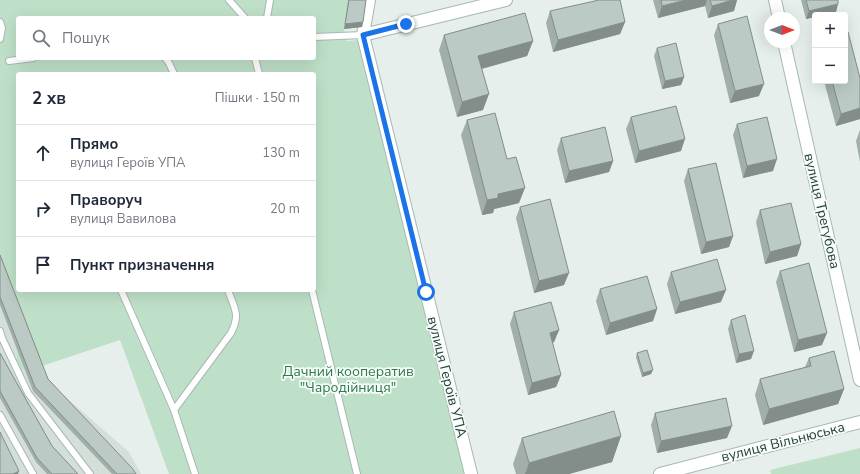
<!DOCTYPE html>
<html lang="uk">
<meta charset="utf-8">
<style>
:root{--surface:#fff;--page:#f2f2f3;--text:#1f2937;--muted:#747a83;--line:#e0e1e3}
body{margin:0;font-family:"Nunito Sans",sans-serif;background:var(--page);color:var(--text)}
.controls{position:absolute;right:12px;top:12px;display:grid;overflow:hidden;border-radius:4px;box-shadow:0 4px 16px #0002}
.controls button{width:36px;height:36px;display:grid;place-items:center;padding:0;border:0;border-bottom:1px solid var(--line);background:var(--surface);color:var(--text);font:20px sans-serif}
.compass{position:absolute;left:764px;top:12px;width:36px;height:36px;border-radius:50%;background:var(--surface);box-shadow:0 4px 16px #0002;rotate:90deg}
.stop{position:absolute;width:12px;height:12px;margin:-9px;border:3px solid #1a73e8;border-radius:50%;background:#fff}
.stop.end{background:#1a73e8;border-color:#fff;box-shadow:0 1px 4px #0008}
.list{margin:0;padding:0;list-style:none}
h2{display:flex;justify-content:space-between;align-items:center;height:52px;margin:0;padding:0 16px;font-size:17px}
h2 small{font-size:13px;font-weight:400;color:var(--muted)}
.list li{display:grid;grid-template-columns:26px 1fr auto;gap:12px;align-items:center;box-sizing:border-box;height:56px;padding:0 16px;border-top:1px solid var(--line)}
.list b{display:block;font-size:15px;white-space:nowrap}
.list p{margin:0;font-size:13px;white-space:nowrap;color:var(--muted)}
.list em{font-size:13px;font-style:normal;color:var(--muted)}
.icon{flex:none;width:22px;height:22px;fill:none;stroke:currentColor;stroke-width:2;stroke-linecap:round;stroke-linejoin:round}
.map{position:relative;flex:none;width:860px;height:474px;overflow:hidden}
.search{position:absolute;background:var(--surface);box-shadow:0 4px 16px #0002;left:16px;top:16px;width:300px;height:44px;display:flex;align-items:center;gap:10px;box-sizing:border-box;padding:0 14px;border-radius:4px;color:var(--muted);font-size:15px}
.panel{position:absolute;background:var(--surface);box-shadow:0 4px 16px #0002;left:16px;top:72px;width:300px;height:220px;border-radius:4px}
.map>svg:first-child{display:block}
</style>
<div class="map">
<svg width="860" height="474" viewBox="0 0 860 474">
<rect width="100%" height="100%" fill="#e6efeb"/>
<path fill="#d4dfda" d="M0 283 33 369 129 452 141 474H0Z"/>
<path fill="#bfe0c8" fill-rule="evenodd" d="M0 0H348L344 29 347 41 359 40 470 474H169L120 340 33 369 32 366 17 371 18 331 0 283ZM18 18H314V58H18ZM18 74H314V290H18Z
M860 448V474H771L770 470Z"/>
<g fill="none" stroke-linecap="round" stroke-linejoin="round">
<defs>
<path id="service" d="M229 0 245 18
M267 18 270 0
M0 22 2 28 0 39
M314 37 363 35
M165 58 169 63 174 74
M255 58 259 74
M9 61 33 58
M121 290 174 410 195 474
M312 290 357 474
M0 331 2 338 28 393 90 474
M174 410 231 333C241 314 234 308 228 290
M0 415 33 474"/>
<path id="minor" d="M369 0 363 35 471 474
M775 0 779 18
M363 35 506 0
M784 42 860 380
M660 474 860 422"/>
</defs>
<use href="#service" stroke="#a8b8b2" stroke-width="8"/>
<use href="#minor" stroke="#a8b8b2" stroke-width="14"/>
<use href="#service" stroke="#fff" stroke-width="6"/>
<use href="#minor" stroke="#fff" stroke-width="12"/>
</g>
<path fill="#a1aea9" d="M348 0H366L363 22 362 27 344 29Z
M653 0H737L734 11 708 18 705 6 658 18Z
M801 0H838L836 12 806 19Z
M550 11 625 22 620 34 553 52 546 23Z
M718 24 759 96 730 103 714 35Z
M444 35 533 41 527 56 482 69 483 110 457 117 439 50Z
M657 48 684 77 681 85 662 89 654 56Z
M860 78V119L836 126 824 81H845Z
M631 117 681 151 635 163 626 129Z
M467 120 507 159 519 203 494 209 493 213 482 215 461 135Z
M737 124 773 171 743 178 733 135Z
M860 130V162L856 141Z
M561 138 613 161 609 172 565 183 557 150Z
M688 169 733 236 729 247 701 254 684 181Z
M520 207 564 285 534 293 516 218Z
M760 210 801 244 797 256 765 264 756 222Z
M0 255 48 379 136 474H112L33 391 0 305Z
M780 271 822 345 794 352 776 282Z
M671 272 721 302 675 314 667 284Z
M600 289 657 309 653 321 606 335 596 301Z
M514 312 559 330 554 342 552 343 561 375 556 387 528 395 510 324Z
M731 320 751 359 736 363 728 329Z
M0 353 52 446 78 474H47L36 462 0 398Z
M637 353 651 374 642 377 636 357Z
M809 358 844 389 838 404 763 425 755 395 760 379 805 367Z
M655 413 727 438 657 453 651 425Z
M621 436 612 462 569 474H516L513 464 522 438Z"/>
<path fill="#838d89" d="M686 0H707L705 6 658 18 662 6Z
M733 0H737L734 11 708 18 712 6Z
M838 4 836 12 823 15H815V17L806 19 809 11Z
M363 22 362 27 344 29 345 24Z
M625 22 620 34 553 52 558 40Z
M533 41 527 56 473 71 478 56Z
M684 77 681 85 662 89 665 81Z
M764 84 759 96 730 103 735 91Z
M489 94 483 110 457 117 462 102Z
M860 108V119L836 126 841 114Z
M685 139 681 151 635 163 639 151Z
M777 159 773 171 743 178 747 166Z
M613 161 609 172 565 183 569 171Z
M525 188 519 203 494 209 493 213 482 215 487 200 498 194Z
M733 236 729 247 701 254 706 242Z
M801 244 797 256 765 264 770 252Z
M569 273 564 285 534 293 539 281Z
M726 290 721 302 675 314 680 302Z
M657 309 653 321 606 335 610 323Z
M559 330 554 342 545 345 550 333Z
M827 333 822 345 794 352 798 340Z
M754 351 751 359 736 363 739 354Z
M653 370 651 374 642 377 643 373Z
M561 375 556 387 528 395 532 383Z
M844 389 838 404 763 425 769 409Z
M732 426 727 438 657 453 661 441Z
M621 436 612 462 569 474H525L529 463Z
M19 471 18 474H13Z"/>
<path fill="#bbcac4" stroke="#838d89" d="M349 0H366L363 22 345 24Z
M599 0H620L625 22 558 40 550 11Z
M661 0H686L662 6Z
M710 0H733L712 6Z
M806 0H838V4L809 11Z
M525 13 533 41 478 56 489 94 462 102 444 35Z
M747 16 764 84 735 91 718 24Z
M848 32 860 78V108L841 114 832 81H845V33Z
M676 43 684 77 665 81 657 48Z
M676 106 685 139 639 151 631 117Z
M495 113 507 159 516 157 525 188 498 194V198L487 200 467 120Z
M767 117 777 159 747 166 737 124Z
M605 127 613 161 569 171 561 138Z
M716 163 733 236 706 242 688 169Z
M550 199 569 273 539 281 520 207Z
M791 203 801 244 770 252 760 210Z
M0 255 48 379 132 468 136 474H117L35 387 0 297Z
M717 259 726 290 680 302 671 272Z
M809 263 827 333 798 340 780 271Z
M647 276 657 309 610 323 600 289Z
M551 302 559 330 550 333 561 375 532 383 514 312Z
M745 315 754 351 739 354 731 320Z
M647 350 653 370 643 373 637 353Z
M834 351 844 389 769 409 760 379 811 366 809 358Z
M0 353 52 446 78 474H52L37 458 0 391Z
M726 398 732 426 661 441 655 413Z
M614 411 621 436 529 463 522 438Z
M0 432 19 471 13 474H0Z"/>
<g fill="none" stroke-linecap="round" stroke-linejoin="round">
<path stroke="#1a73e8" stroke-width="5" d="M406 24 363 35 426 292"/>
</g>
<g text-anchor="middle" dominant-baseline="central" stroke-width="3.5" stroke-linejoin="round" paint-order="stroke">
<g font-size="14" fill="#24423a" stroke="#f7fbf9">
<text transform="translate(822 211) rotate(77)">вулиця Трегубова</text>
<text transform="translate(447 377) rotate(76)">вулиця Героїв УПА</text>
<text transform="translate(783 442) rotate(-14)">вулиця Вільнюська</text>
</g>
<g font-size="14" fill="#2d7a4b" stroke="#f7fbf9">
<text x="348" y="371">Дачний кооператив<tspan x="348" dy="16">"Чародійниця"</tspan></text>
</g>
</g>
</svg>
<div class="controls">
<button>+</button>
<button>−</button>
</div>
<svg class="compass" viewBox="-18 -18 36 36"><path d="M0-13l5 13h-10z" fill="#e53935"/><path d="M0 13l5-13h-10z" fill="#747a83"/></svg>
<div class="stop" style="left:426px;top:292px"></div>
<div class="stop end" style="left:406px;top:24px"></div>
<div class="search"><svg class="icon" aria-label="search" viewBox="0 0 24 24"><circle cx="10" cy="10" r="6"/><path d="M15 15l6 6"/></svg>Пошук</div>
<section class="panel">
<h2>2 хв<small>Пішки · 150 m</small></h2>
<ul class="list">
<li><svg class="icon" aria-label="ahead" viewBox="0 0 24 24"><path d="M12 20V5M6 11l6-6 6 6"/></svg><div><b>Прямо</b><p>вулиця Героїв УПА</p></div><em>130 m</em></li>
<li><svg class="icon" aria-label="right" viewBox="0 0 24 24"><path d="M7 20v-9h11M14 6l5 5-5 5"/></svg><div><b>Праворуч</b><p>вулиця Вавилова</p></div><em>20 m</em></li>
<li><svg class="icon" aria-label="arrive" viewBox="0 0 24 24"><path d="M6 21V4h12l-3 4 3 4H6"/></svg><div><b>Пункт призначення</b></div></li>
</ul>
</section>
</div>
